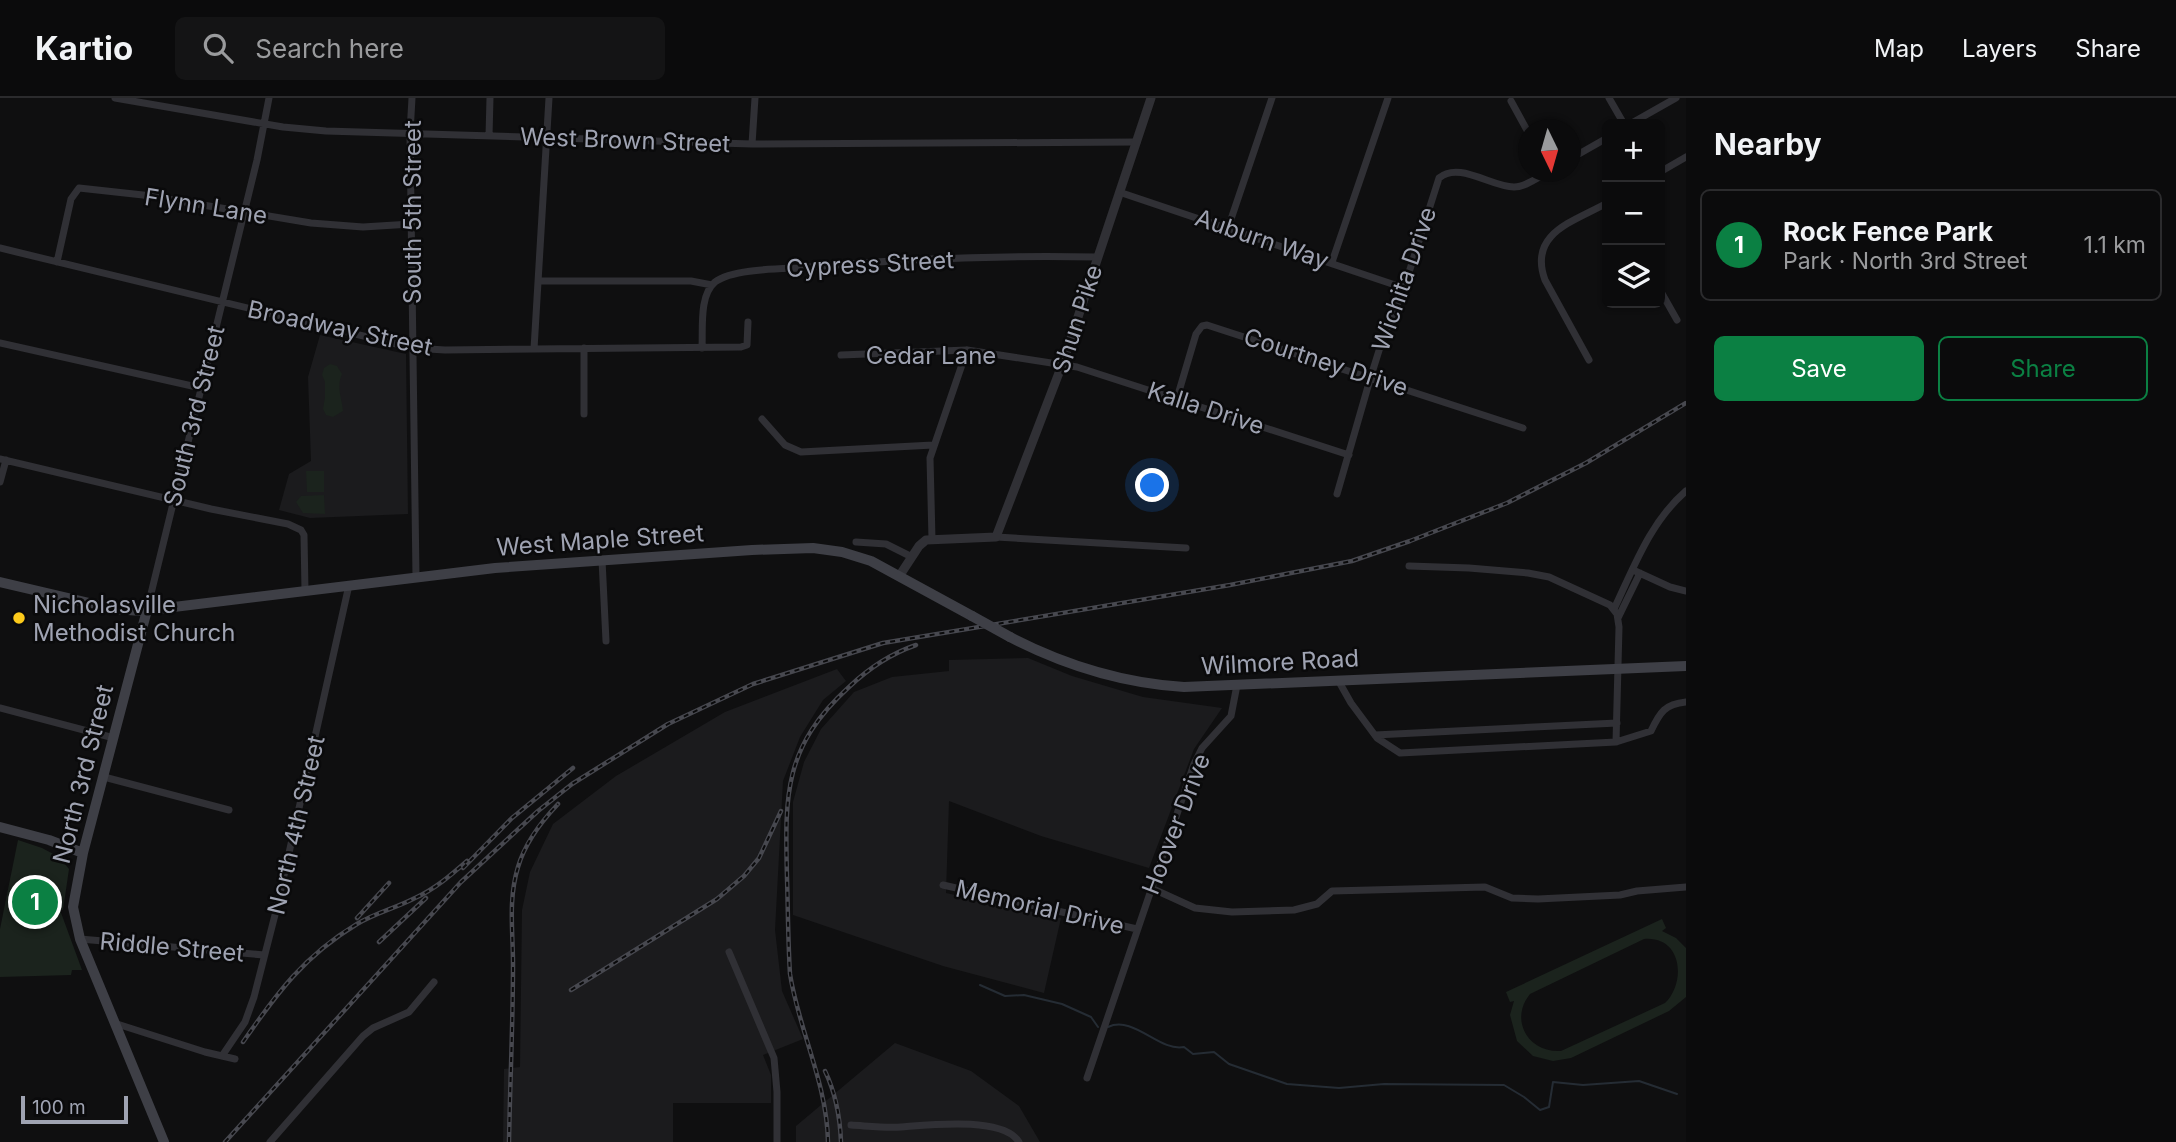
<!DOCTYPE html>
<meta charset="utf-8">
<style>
:root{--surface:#0b0b0c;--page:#141415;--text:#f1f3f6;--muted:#9a9b9d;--line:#2b2b2d;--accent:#0b8043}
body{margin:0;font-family:Inter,sans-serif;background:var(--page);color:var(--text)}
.controls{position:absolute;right:21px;top:21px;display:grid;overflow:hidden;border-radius:10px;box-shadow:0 2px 5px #0004}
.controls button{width:63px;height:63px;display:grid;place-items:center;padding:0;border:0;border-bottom:2px solid var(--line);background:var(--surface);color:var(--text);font:35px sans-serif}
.compass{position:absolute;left:1518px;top:21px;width:63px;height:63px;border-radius:50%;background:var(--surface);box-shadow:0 2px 5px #0004;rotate:175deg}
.scale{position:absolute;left:21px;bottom:18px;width:107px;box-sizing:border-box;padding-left:7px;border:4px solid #9fa3b2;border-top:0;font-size:19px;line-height:24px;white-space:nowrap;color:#9fa3b2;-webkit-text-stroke:5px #0a0a0b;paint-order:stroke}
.you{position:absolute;left:1153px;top:388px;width:24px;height:24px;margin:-18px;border:5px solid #fff;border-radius:50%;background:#1a73e8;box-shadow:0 0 0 10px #1a73e833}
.badge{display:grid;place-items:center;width:46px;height:46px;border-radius:50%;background:var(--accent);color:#fff;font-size:23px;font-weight:700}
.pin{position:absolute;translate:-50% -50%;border:4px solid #fff;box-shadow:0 2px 7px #0006}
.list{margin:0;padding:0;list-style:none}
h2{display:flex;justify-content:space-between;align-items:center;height:91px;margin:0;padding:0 28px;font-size:30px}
h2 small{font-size:23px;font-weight:400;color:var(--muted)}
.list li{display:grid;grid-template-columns:46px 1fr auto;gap:21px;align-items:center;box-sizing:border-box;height:112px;margin:0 14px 14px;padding:0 14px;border:2px solid var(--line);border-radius:10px}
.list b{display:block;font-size:26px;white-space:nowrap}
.list p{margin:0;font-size:23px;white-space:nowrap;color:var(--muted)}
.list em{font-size:23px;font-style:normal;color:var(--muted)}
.actions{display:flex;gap:14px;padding:21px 28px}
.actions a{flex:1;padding:16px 0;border:2px solid var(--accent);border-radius:10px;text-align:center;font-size:24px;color:var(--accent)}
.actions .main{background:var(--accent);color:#fff}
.icon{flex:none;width:38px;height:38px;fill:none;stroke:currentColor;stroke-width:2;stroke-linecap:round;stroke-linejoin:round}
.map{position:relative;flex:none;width:1686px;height:1044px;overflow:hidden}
header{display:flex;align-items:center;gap:42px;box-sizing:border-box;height:98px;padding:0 35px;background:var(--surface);border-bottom:2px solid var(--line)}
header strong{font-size:33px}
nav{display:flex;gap:38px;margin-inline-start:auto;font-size:24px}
.search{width:490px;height:63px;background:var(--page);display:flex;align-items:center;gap:18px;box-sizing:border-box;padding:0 24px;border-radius:10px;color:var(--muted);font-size:26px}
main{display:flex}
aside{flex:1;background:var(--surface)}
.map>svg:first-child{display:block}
</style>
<header>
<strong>Kartio</strong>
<div class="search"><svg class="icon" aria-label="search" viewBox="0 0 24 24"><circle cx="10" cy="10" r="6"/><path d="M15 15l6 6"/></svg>Search here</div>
<nav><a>Map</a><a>Layers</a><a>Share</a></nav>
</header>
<main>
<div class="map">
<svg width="1686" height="1044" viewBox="0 0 1686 1044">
<rect width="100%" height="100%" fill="#0f0f10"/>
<path fill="#1b1b1d" d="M320 237 406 256 408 416 310 420 279 412 289 376 311 363 308 279Z
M1028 560 1072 578 1143 599 1222 610 1194 651 1149 770 1041 738 949 703 946 795 1061 820 1044 895 943 868 793 817V704L804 664 821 631 854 594 892 579 949 573V562Z
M837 571 846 583 823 602 800 639 783 683 775 832 782 893 803 941 763 957 771 977V1005H673V1044H503L504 971 520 969 522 812 530 774 553 726 616 678 725 614Z
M895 945 971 973 1019 1008 1040 1044H796V1028Z"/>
<path fill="#1b231d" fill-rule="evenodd" d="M330 266 337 268 342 276C336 290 342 300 343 313L333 319 326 317 323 311 325 299V284L322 277 324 270Z
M306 373H324V394H307Z
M324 397 325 416 303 415 296 404 301 398Z
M18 742 42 750 59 759 69 771 63 812H60L82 872H72L71 877 0 879V831Z
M1662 821 1666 830 1662 833 1676 840 1686 850V899L1669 913 1571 960 1553 963 1533 958 1517 943 1510 917 1514 903 1510 904 1506 894ZM1644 841C1683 838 1686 885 1665 905L1561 953C1528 955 1509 922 1530 896Z"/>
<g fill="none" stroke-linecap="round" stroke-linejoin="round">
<path stroke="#252c34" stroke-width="2" d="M980 887 1005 898 1024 897 1062 906 1091 919 1098 929
M1108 929C1134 917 1159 954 1184 949L1193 956 1214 954 1229 966 1287 986 1339 990 1384 986 1504 987 1524 999 1540 1012 1549 1009 1553 984 1583 987 1639 983 1677 996"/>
<path stroke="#303035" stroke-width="7" d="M115 0 283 29 326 33 752 46 1137 44
M412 0 410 35 416 479
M1609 0 1624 26
M1511 3 1528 34
M1630 26 1676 0
M489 38 490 0
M752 46 755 0
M1570 61 1607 40
M1660 74 1686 59
M1119 94 1404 190
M1228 130 1272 0
M0 150 413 250 445 252 741 249 747 247 748 224
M57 164 71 101 79 90 143 97 311 125 363 129 411 126
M1332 164 1388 0
M538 183H691L712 187
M1660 192 1677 222
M0 245 201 290
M584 250V316
M702 250C703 231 699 197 715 184 732 171 777 171 799 170 898 161 998 157 1097 159
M534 251 549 0
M841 257 967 252 1077 269 1349 357
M1589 262 1545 182C1528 135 1573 124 1607 105
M1177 300 1196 236 1202 228 1207 227 1523 330
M762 321 785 347 801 354 933 347
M0 361 211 411 288 426 301 432 304 437 305 493
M0 384 6 362
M1337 396 1371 278 1382 243 1404 190 1439 80C1459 63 1491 89 1514 89 1526 89 1538 79 1549 74
M996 439 1186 450
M932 441 930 360 967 252
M856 444 886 446 912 459
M602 462 606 543
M1409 468 1469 470 1528 475 1549 479 1610 507 1617 516 1619 529 1616 644 1651 633C1660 614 1665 606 1686 604
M1633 472 1670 489 1686 493
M1614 511C1634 469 1650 424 1686 393
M147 512 257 62 269 0
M1618 520 1640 475
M1338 582 1351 605 1377 640 1400 655 1616 644
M0 610 114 640
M1375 637 1617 625
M104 679 229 712
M943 787 1137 831
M1151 790 1195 810 1232 814 1294 812 1317 806 1332 793 1485 789 1512 800 1538 801 1620 797 1637 793 1686 789
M80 841 264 857
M729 854 774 960 777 994V1044
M114 925 205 954 235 961
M222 958 245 924 254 899 276 813 349 487
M1087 980 1194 666 1202 650 1231 618 1237 587
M851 1027C868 1028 885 1030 901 1029 928 1027 1003 1018 1019 1044
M270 1044 363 938 373 930 409 914 434 884"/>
<path stroke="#303035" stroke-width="9" d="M900 477 919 448 926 442 996 439 1062 267 1151 0"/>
<path stroke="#3e3f46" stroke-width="10" d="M0 484 115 511 141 513 495 470 752 452 813 450 842 454 871 463 972 518
M147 512 83 755 73 809 80 841 164 1044
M1010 539C1066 568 1122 585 1184 589L1686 568
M0 729 49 742 83 755"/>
<defs>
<path id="rail" d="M463 770 512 720 573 670
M357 820 389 785
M379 844 426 800
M571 892 717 801 744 778 759 760 781 713
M243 944C277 895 304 858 357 826 375 815 396 810 415 800 435 791 451 777 467 763
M825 973C836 996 840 1018 841 1044
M225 1044 461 784 538 713 572 686 668 626 753 586 883 545 1230 487 1352 463 1410 443 1507 405 1586 365 1686 305
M509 1044C510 985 513 925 513 866 513 833 508 802 518 769 525 745 540 725 558 706
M828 1044C827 985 799 933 790 876 788 844 788 812 787 780 785 698 783 649 849 589 869 570 890 556 916 547"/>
</defs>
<use href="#rail" stroke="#47484f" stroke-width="4.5"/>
<use href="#rail" stroke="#0a0a0b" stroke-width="2" stroke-dasharray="5" stroke-linecap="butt"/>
<path stroke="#3e3f46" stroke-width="10" d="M972 518 1010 539"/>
</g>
<circle fill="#fcca1b" stroke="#0a0a0b" stroke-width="2.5" cx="19" cy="520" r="7"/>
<g text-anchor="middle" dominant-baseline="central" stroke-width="5" stroke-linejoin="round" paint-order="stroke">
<g font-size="24" fill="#9fa3b2" stroke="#0a0a0b">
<text transform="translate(625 42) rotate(2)">West Brown Street</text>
<text transform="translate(206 108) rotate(9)">Flynn Lane</text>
<text transform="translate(412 114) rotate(-90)">South 5th Street</text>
<text transform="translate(1262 141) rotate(19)">Auburn Way</text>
<text transform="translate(870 166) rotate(-3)">Cypress Street</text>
<text transform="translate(1404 181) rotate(-71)">Wichita Drive</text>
<text transform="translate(1077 221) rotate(-72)">Shun Pike</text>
<text transform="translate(340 230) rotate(12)">Broadway Street</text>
<text x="931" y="257">Cedar Lane</text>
<text transform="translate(1326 264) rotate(18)">Courtney Drive</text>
<text transform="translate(1206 310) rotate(18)">Kalla Drive</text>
<text transform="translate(194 318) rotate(-76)">South 3rd Street</text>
<text transform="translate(600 442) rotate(-4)">West Maple Street</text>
<text transform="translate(1280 564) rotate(-3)">Wilmore Road</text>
<text transform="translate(83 676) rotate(-76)">North 3rd Street</text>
<text transform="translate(1176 726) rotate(-69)">Hoover Drive</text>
<text transform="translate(296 727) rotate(-77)">North 4th Street</text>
<text transform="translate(1040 809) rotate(13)">Memorial Drive</text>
<text transform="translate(172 849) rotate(5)">Riddle Street</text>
</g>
<g font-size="24" fill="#9fa3b2" stroke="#0a0a0b" text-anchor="start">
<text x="33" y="506">Nicholasville<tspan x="33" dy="28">Methodist Church</tspan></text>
</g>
</g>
</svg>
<div class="controls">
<button>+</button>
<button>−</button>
<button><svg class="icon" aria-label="layers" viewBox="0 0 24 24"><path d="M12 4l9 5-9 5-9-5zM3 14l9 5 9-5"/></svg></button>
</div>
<svg class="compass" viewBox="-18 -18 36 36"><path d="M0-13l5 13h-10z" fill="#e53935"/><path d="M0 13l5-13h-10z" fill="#9a9b9d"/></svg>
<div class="scale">100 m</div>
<div class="you"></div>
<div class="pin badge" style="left:35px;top:804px">1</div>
</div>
<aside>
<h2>Nearby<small></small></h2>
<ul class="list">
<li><span class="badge">1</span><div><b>Rock Fence Park</b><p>Park · North 3rd Street</p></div><em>1.1 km</em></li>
</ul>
<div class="actions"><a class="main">Save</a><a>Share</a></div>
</aside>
</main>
